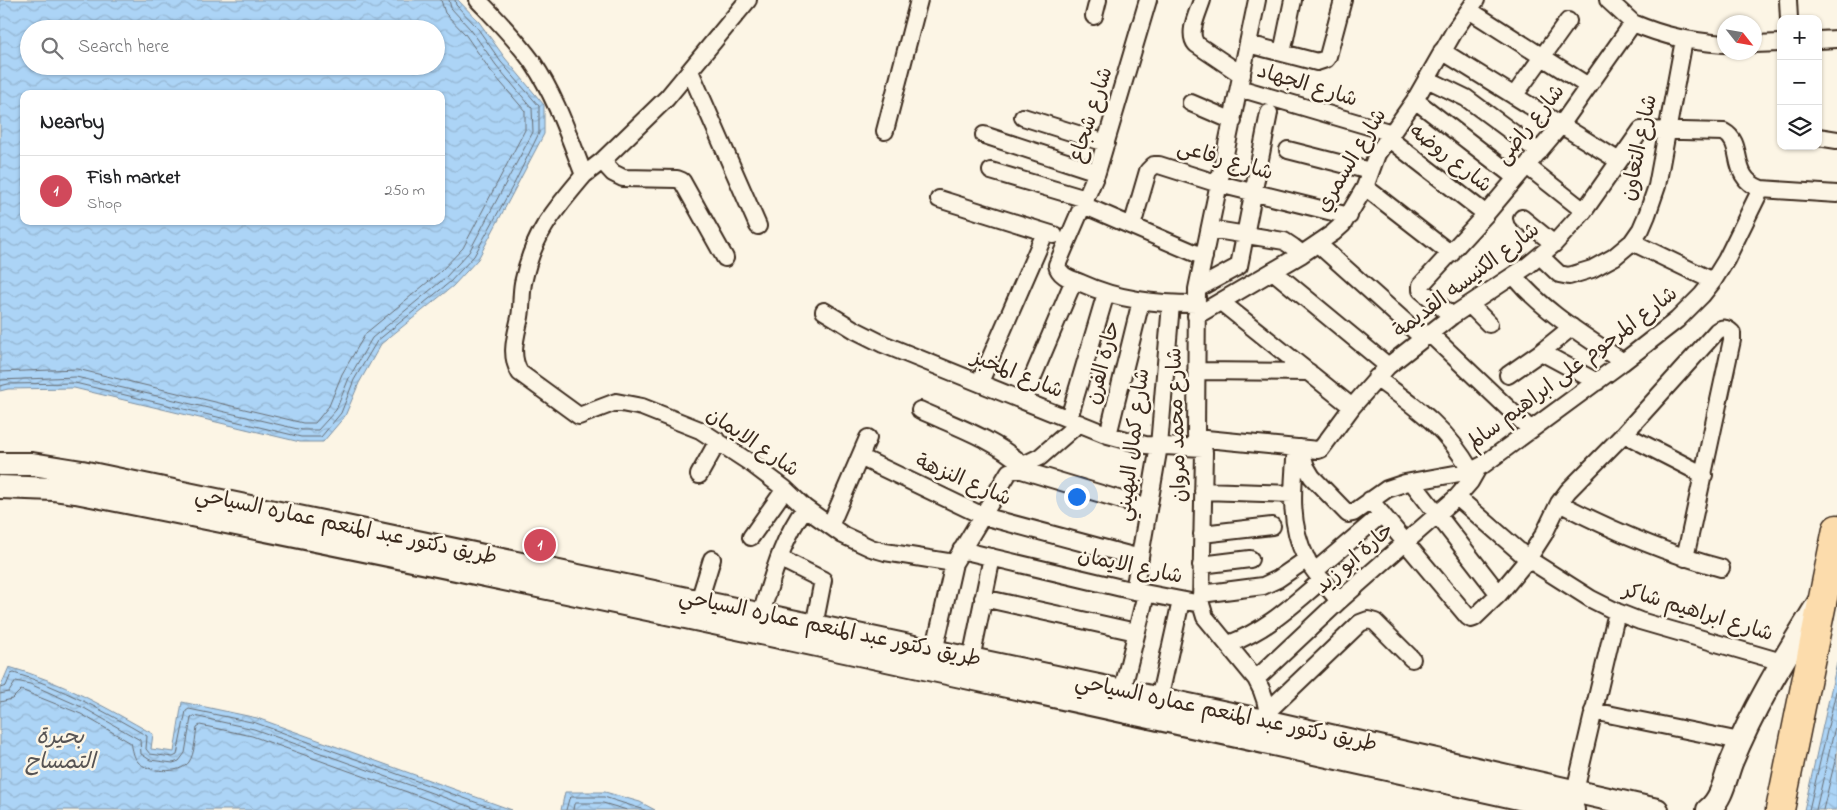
<!DOCTYPE html>
<meta charset="utf-8">
<style>
:root{--surface:#fff;--page:#f2f2f2;--text:#202124;--muted:#757577;--line:#e0e0e0;--accent:#d1495b}
body{margin:0;font-family:"Indie Flower","Playpen Sans Arabic",sans-serif;background:var(--page);color:var(--text)}
.controls{position:absolute;right:15px;top:15px;display:grid;overflow:hidden;border-radius:10px;box-shadow:0 1px 4px #0004}
.controls button{width:45px;height:45px;display:grid;place-items:center;padding:0;border:0;border-bottom:1px solid var(--line);background:var(--surface);color:var(--text);font:25px sans-serif}
.compass{position:absolute;left:1717px;top:15px;width:45px;height:45px;border-radius:50%;background:var(--surface);box-shadow:0 1px 4px #0004;rotate:121deg}
.you{position:absolute;left:1076px;top:496px;width:18px;height:18px;margin:-12px;border:4px solid #fff;border-radius:50%;background:#1a73e8;box-shadow:0 0 0 8px #1a73e833}
.badge{display:grid;place-items:center;width:32px;height:32px;border-radius:50%;background:var(--accent);color:#fff;font-size:16px;font-weight:700}
.pin{position:absolute;translate:-50% -50%;border:2px solid #fff;box-shadow:0 1px 5px #0006}
.list{margin:0;padding:0;list-style:none}
h2{display:flex;justify-content:space-between;align-items:center;height:65px;margin:0;padding:0 20px;font-size:21px}
h2 small{font-size:16px;font-weight:400;color:var(--muted)}
.list li{display:grid;grid-template-columns:32px 1fr auto;gap:15px;align-items:center;box-sizing:border-box;height:70px;padding:0 20px;border-top:1px solid var(--line)}
.list b{display:block;font-size:19px;white-space:nowrap}
.list p{margin:0;font-size:16px;white-space:nowrap;color:var(--muted)}
.list em{font-size:16px;font-style:normal;color:var(--muted)}
.icon{flex:none;width:28px;height:28px;fill:none;stroke:currentColor;stroke-width:2;stroke-linecap:round;stroke-linejoin:round}
.map{position:relative;flex:none;width:1837px;height:810px;overflow:hidden}
.search{position:absolute;background:var(--surface);box-shadow:0 1px 4px #0004;left:20px;top:20px;width:425px;height:55px;display:flex;align-items:center;gap:12px;box-sizing:border-box;padding:0 18px;border-radius:28px;color:var(--muted);font-size:19px}
.panel{position:absolute;background:var(--surface);box-shadow:0 1px 4px #0004;left:20px;top:90px;width:425px;height:135px;border-radius:10px}
.map>svg:first-child{display:block}
</style>
<div class="map">
<svg width="1837" height="810" viewBox="0 0 1837 810">
<defs>
<pattern id="water-waves" width="16" height="10" patternUnits="userSpaceOnUse" patternTransform="scale(1.25)"><rect width="16" height="10" fill="#acd4f6"/><path d="M0 5q4-4 8 0t8 0" fill="none" stroke="#95b6d2"/></pattern>
</defs>
<rect width="100%" height="100%" fill="#fcf5e5"/>
<filter id="ink" filterUnits="userSpaceOnUse"><feTurbulence type="fractalNoise" baseFrequency=".02" numOctaves="2"/><feDisplacementMap in="SourceGraphic" scale="10" xChannelSelector="R" yChannelSelector="G"/><feConvolveMatrix kernelMatrix="1 2 1 2 8 2 1 2 1" color-interpolation-filters="sRGB"/></filter>
<g filter="url(#ink)">
<path fill="url(#water-waves)" stroke="#7f90a0" fill-rule="evenodd" d="M0 0H458L479 22 505 58 544 105V134L478 259 453 286 381 344 359 383 345 416 323 442H300L74 388 8 389 0 391ZM29 29H436V66H29ZM24 94H441V221H24Z
M1837 663V810H1804Z
M9 667C63 682 105 707 153 734L151 749 174 752 182 702 257 718 512 810H0V688Z
M565 792H605L640 802 655 810H561Z"/>
<g fill="none" stroke-linecap="round" stroke-linejoin="round">
<path stroke="#686e74" stroke-width="1" d="M0 372 77 369 303 423H315L329 406 342 374 366 333 440 272 463 248 525 130V111L490 70 465 34 445 13 441 0
M0 380 76 377 302 430H318L336 410 349 378 372 338 445 278 469 252 533 132 532 108 496 65 471 30 451 8 449 0
M0 386 8 384 75 383 301 437H321L341 413 354 380 377 341 450 282 474 256 515 182 539 133V106L501 62 476 26 456 5 455 0
M0 688 6 686 11 674 14 673C61 687 104 711 147 736L146 749 150 754 173 757 177 755 186 711 189 709 256 723 497 810
M0 694 9 692 16 681 30 684 84 708 140 740 141 754 150 760 173 763 179 761 185 753 191 718 194 716 254 729 479 810
M0 702 12 699 21 690 81 714 131 743C133 750 133 756 138 762 147 772 180 775 189 762 195 753 195 738 197 727L200 725 252 736 457 810
M566 810 569 799 571 797H604L645 810
M573 810 574 804 576 803H603L627 810
M1809 810 1837 687
M1816 810 1837 718
M1823 810 1837 753"/>
<defs>
<path id="minor" d="M478 0C497 20 517 40 533 63 556 97 569 137 584 175 553 212 533 234 523 283 521 294 522 306 520 317 516 336 509 355 520 373L579 416 616 402 642 407 700 430 752 464 785 489 805 508 843 535 871 548 885 552 954 563
M1148 0 1097 172 1057 265C1059 276 1071 279 1081 283 1118 300 1156 304 1196 304
M1202 0C1198 13 1187 33 1196 44L1242 75
M1257 0 1197 289 1196 435 1204 452 1201 604 1205 617 1256 679C1266 696 1270 713 1268 733
M1608 0 1633 23
M1788 0 1789 19
M1469 10 1588 86
M1094 16 1098 0
M1818 40 1837 39
M1248 44 1317 62 1326 59 1328 56 1343 0
M1754 44 1781 43
M1442 51 1619 161
M1282 53 1293 0
M690 71 758 226
M1427 79 1466 98 1539 152
M1239 88 1392 133
M1514 96 1568 21
M1415 100 1516 178
M1191 103 1233 121
M1023 117 1106 143
M885 131 919 0
M984 135 1097 172
M1818 137 1837 140
M1388 138 1486 214
M1288 150 1370 171
M602 161 613 173 623 178 677 179 682 181 725 258
M1527 166 1584 211
M991 171 1086 199
M584 175 602 161 667 98 748 0
M1365 187 1451 254
M939 199 1054 235
M1083 205 1204 257
M1522 218 1554 244
M1132 226 1148 171 1154 165H1159L1219 184 1349 216
M1210 229 1284 241 1293 247 1302 254
M1632 242 1713 281
M1318 244 1423 338
M1540 256 1559 274 1569 276 1592 269 1614 257 1632 242 1641 229 1647 215 1657 186 1684 40
M1273 271 1388 366
M1514 276C1544 312 1585 336 1623 362
M1197 289 1239 266 1269 113
M1221 302 1352 407
M1470 305 1489 324
M824 311 855 330 883 344 1108 435 1145 445 1203 448
M1196 316 1302 254 1333 233 1343 224 1365 187 1377 154 1415 100 1455 30 1476 0
M1452 316 1421 290V285L1486 214 1561 125 1633 23C1666 37 1689 41 1724 44
M1429 333 1531 430
M1541 352 1597 382
M1196 371 1309 372
M1508 375 1541 352 1572 327
M1376 378C1416 407 1446 427 1471 471
M980 382 1045 233
M1023 400 1074 280
M920 410C955 426 994 439 1023 465
M1069 418 1106 293
M1624 434 1704 475
M1108 435 1141 301
M1196 438 1318 450 1321 449 1352 407 1388 366 1452 316 1526 267 1554 244 1584 211 1641 130 1724 132C1746 144 1728 177 1761 189L1837 194
M1296 448C1293 485 1288 523 1306 558 1314 573 1328 587 1339 601
M1300 448 1306 467 1312 477 1348 514 1353 513 1387 489 1405 483 1471 471 1483 465 1623 362 1677 320 1702 295 1713 281 1726 260 1761 189
M860 457 983 516 1140 558
M1015 468 1148 508
M699 475 718 441
M1412 482 1499 594
M1203 491 1292 494
M1457 497 1528 559 1591 599 1617 612 1640 621 1782 662
M1370 500 1468 617 1471 619 1474 618 1499 594 1528 559 1544 534 1559 503 1568 491 1624 434 1717 331C1723 327 1727 328 1732 333V340L1685 558
M1559 503C1611 530 1664 553 1721 568
M830 526 868 438
M1202 534 1272 526
M751 537 785 489
M961 550 1134 591 1201 604
M779 558 823 580 814 626
M1201 565 1250 559
M1315 571 1382 514
M1134 591 1159 446 1171 304
M1201 594 1263 586 1278 579 1307 559
M983 598 1136 632
M699 601 712 559
M761 614C773 576 781 541 805 508
M1229 644C1268 629 1290 607 1322 580
M934 652 954 563 1009 472 1040 457 1079 423
M971 659 992 557
M1256 679 1339 601 1457 497 1470 482 1478 468
M1122 692 1146 594
M1159 700 1181 601
M1268 711 1360 623 1368 620 1375 622 1412 659
M1593 711 1740 741
M1575 791 1617 612"/>
<path id="secondary" d="M0 464H32L82 472 332 524 1269 722 1657 810
M0 487 54 489 76 492C577 591 1075 700 1573 810
M1708 810C1722 799 1725 779 1731 763 1754 706 1787 654 1819 602"/>
<path id="trunk" d="M1780 810 1837 529"/>
</defs>
<use href="#minor" stroke="#3b2a1e" stroke-width="20"/>
<use href="#secondary" stroke="#3b2a1e" stroke-width="26"/>
<use href="#trunk" stroke="#3b2a1e" stroke-width="31"/>
<use href="#minor" stroke="#fcf5e5" stroke-width="16"/>
<use href="#secondary" stroke="#fcf5e5" stroke-width="22"/>
<use href="#trunk" stroke="#fcdcac" stroke-width="28"/>
</g>
</g>
<g text-anchor="middle" dominant-baseline="central" stroke-width="5" stroke-linejoin="round" paint-order="stroke">
<g font-size="21" fill="#3b2a1e" stroke="#fcf5e5">
<text transform="translate(1307 86) rotate(17)">شارع الجهاد</text>
<text transform="translate(1092 115) rotate(-72)">شارع شجاع</text>
<text transform="translate(1531 125) rotate(-51)">شارع راضى</text>
<text transform="translate(1640 148) rotate(-78)">شارع التعاون</text>
<text transform="translate(1450 159) rotate(38)">شارع روضه</text>
<text transform="translate(1225 161) rotate(16)">شارع رفاعى</text>
<text transform="translate(1352 161) rotate(-59)">شارع السمري</text>
<text transform="translate(1467 281) rotate(-37)">شارع الكنيسه القديمة</text>
<text transform="translate(1104 363) rotate(-76)">حارة الفرن</text>
<text transform="translate(1573 369) rotate(-37)">شارع المرحوم على ابراهيم سالم</text>
<text transform="translate(1017 375) rotate(22)">شارع المخبز</text>
<text transform="translate(1178 425) rotate(-92)">شارع محمد مروان</text>
<text transform="translate(752 443) rotate(34)">شارع الايمان</text>
<text transform="translate(1134 445) rotate(-83)">شارع كمال البهيني</text>
<text transform="translate(963 481) rotate(23)">شارع النزهة</text>
<text transform="translate(346 527) rotate(12)">طريق دكتور عبد المنعم عماره السياحي</text>
<text transform="translate(1355 559) rotate(-41)">حارة ابو زيد</text>
<text transform="translate(1130 567) rotate(12)">شارع الايمان</text>
<text transform="translate(1698 613) rotate(17)">شارع ابراهيم شاكر</text>
<text transform="translate(830 629) rotate(12)">طريق دكتور عبد المنعم عماره السياحي</text>
<text transform="translate(1226 714) rotate(12)">طريق دكتور عبد المنعم عماره السياحي</text>
</g>
<g font-size="22" font-style="italic" fill="#575454" stroke="#fcf5e5">
<text x="60" y="738">بحيرة<tspan x="60" dy="25">التمساح</tspan></text>
</g>
</g>
</svg>
<div class="controls">
<button>+</button>
<button>−</button>
<button><svg class="icon" aria-label="layers" viewBox="0 0 24 24"><path d="M12 4l9 5-9 5-9-5zM3 14l9 5 9-5"/></svg></button>
</div>
<svg class="compass" viewBox="-18 -18 36 36"><path d="M0-13l5 13h-10z" fill="#e53935"/><path d="M0 13l5-13h-10z" fill="#757577"/></svg>
<div class="you"></div>
<div class="pin badge" style="left:540px;top:545px">1</div>
<div class="search"><svg class="icon" aria-label="search" viewBox="0 0 24 24"><circle cx="10" cy="10" r="6"/><path d="M15 15l6 6"/></svg>Search here</div>
<section class="panel">
<h2>Nearby<small></small></h2>
<ul class="list">
<li><span class="badge">1</span><div><b>Fish market</b><p>Shop</p></div><em>250 m</em></li>
</ul>
</section>
</div>
